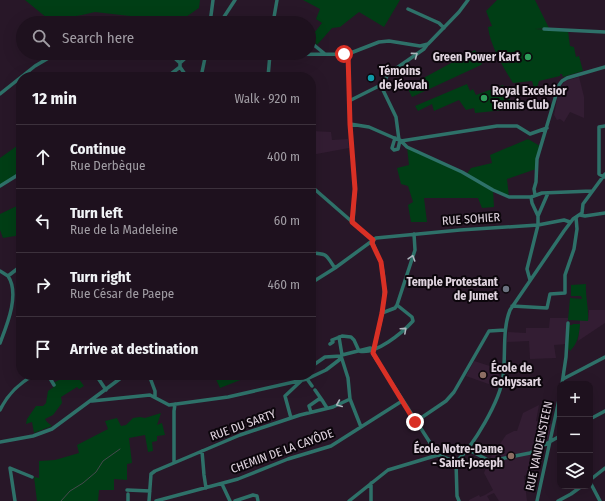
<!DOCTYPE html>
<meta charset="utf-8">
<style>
:root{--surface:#1e111e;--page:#261a27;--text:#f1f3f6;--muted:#a19da4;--line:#3c313c}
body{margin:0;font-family:"Fira Sans Condensed",sans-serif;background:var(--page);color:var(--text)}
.controls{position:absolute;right:12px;bottom:12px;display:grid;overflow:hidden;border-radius:8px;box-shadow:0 4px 16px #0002}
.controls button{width:36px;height:36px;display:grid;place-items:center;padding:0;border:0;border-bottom:1px solid var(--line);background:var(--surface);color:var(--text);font:20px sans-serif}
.stop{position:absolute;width:12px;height:12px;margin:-9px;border:3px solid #d93025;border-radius:50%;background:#fff}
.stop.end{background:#d93025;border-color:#fff;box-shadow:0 1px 4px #0008}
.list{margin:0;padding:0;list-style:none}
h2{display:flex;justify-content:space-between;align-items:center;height:52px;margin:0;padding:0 16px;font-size:17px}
h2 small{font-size:13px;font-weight:400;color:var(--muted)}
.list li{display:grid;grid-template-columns:26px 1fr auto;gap:12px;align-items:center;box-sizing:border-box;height:64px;padding:0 16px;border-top:1px solid var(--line)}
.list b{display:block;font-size:15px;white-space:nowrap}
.list p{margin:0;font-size:13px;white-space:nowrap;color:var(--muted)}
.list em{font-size:13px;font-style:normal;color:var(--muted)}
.icon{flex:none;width:22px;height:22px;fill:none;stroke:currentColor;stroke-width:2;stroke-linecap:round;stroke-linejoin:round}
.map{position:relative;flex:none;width:605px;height:501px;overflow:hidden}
.search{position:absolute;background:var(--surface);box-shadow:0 4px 16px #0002;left:16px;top:16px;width:300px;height:44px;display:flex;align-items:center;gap:10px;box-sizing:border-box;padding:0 14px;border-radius:22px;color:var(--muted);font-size:15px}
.panel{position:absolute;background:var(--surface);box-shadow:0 4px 16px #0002;left:16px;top:72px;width:300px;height:308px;border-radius:16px}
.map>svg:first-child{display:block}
</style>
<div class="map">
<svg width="605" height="501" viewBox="0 0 605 501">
<rect width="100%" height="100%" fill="#281728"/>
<path fill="#331d33" d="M579 77 584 97V118L570 112 564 122 560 119 557 120 554 115 559 90 565 81Z
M311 131 331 132 332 140 348 139 349 148 311 155Z
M589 310H605V323L578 341 580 320 588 321Z
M550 318H568L567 344 554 345 556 358 530 359 529 341 507 342 508 332 526 333V328H549Z
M474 361 490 366 489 370 499 373 497 387 466 376Z
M539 405 536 421 554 424 549 442 529 452 533 471 524 476 527 501H499L494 493 487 496 490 501H469V500L479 495 480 497 485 495 493 490 484 473 489 460 506 435 514 431H517L523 413Z"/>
<path fill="#003e15" d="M25 0H200L199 8C185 17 172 30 156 19L95 12 82 15 59 19 47 18Z
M303 0H400L384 27 359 12 340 27 332 28 317 45 311 37 322 23 316 19 320 9Z
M497 0H535L549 28 535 29 568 31 570 46 574 47 576 57 579 56 583 71 563 77 562 74H560V76L539 81 537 88H534L532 81 513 83C503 67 490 45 488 27L492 26 486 11Z
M475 50 482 64 481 65 412 97 407 87Z
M467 84 470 91 473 89 476 95 503 85 511 102 503 105 505 110 475 113 474 108 466 110 459 100 434 111 432 104 418 111 415 106Z
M528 139 540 146 536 169 507 179 509 197 493 190 494 207 482 208 478 198H424L427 222H411L408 205 413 202 408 186 401 184 397 168 409 165 407 147 466 175 471 168 492 163 490 155Z
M21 143V173L0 186V158Z
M21 204V235L3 238 0 230V214Z
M586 284C585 296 589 308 588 321L568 320 570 298 582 299 581 296H571V285Z
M573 324H580C579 335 578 343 570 351L567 347 568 325H572Z
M65 375H76L84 386 79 389 77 387 61 397 62 403 53 415 45 419 47 422 52 426 34 433 32 422 26 424 27 419 36 406H43L46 403 48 391 55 386 53 383 65 377Z
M214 375H253L220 388Z
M161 413 157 425 162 423 165 435 157 436V441L152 442 153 451 148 452 145 435 129 438 132 463 127 464V480L114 479V490H99L98 501H37L34 477 39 478V461L55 460 79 453 77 445 108 429 105 421 117 418 121 426 126 425 133 418 140 417 145 418Z"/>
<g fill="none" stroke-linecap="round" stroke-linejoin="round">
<path stroke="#454a4d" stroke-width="1" d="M61 501 70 491 83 483 96 472 103 461 120 449"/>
<path stroke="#2e7169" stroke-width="3.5" d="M408 9 439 23 444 28
M273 21 286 23
M46 23V22
M210 23 213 0
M220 23 235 0
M273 23 277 0
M544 29 605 32
M309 41 325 54
M169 53 180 63
M207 53 212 55 348 54 379 42 389 41 420 46 428 44 459 12 468 0
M348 54 350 124 355 189 353 222
M180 63V67L187 77
M180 63 191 53
M167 77 180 67
M201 77 206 53
M268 77 270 54
M383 84V90L396 117 399 140
M0 94 35 66 57 53
M349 101 383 84 388 74 424 49 427 45
M350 124 369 127 401 141 497 126H517L530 134 547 128
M395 138 392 148 394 150 398 149 400 140
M401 141 407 147 462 172 493 190 509 197H531L542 193 592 191
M604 177 599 174V127L605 126
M0 186 21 173
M311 186 373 240
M535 195 534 189 536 182 537 159 559 85 562 81 567 78 605 67
M531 197 532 203 538 216
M580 215 585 216 605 213
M373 240V243C375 250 379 256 381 263 389 293 381 322 373 351V354L438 455 456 462
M311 253C330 254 325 255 335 268
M0 271 8 276
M8 276 21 266
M18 277 21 273
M530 280 527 269 538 225V216L548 193
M311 283 335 268 376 238 460 230 538 225 564 220 570 222
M512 306 547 308 550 294 565 293V275L574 249 577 229 576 217
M382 313 395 308 397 305 415 250 414 234
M339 337 342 355
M0 343C7 325 20 294 8 276
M330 344 333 342 332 340 342 336 351 337 354 340 359 351
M359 351C376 355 402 333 413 321L412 317 397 305
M342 355 370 348 373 349
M312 366 325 357 341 356 348 378 350 399 361 427
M48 375 54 385
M96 375 106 390
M149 375 155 391V397
M307 379 312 386
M563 379 605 357
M562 384 566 357 568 323
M315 390 322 400
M92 401 150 395 169 405 228 397 307 379 326 370 339 360 342 355
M0 410C8 394 18 384 34 375
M311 412 309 406 319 399 322 400 327 408
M291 418 285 396 301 381
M590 419 605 411
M415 422 446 401 454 392 489 331 505 330
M0 442 33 436 52 429 125 375
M467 449 490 461 530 453 560 436
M202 451 204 475 206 488
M174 462V411L175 404
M456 462C474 445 500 401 503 377 506 355 502 330 510 310L564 231 573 219 582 213 583 204 605 174
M456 462 457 496 459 501
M590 480 605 468
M590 482 600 501
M222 484 230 501
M127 490 150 491
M15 501 10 468 32 477
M128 501V494
M149 501 151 474 155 471 240 435 300 415 333 407 350 399
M156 501 238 479 288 459 331 446 402 401
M235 501 253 495 257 496 258 501
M349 501 388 470 438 455
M371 501V483
M537 501 560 395
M558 501 571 494 582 486"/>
</g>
<defs><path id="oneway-chevron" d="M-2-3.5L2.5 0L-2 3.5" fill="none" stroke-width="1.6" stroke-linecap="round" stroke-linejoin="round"/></defs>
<g stroke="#abb6bc">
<use href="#oneway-chevron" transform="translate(415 55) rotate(-36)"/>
<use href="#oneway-chevron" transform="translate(412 258) rotate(-73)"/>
<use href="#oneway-chevron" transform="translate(404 330) rotate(-42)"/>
<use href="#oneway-chevron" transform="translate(339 404) rotate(157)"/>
</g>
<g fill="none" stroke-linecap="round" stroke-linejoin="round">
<path stroke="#d93025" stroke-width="5" d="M344 54H348L350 124 355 189 352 222 373 240 372 243 381 262 385 292 382 313 373 353 415 422"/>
</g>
<g fill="#2e9e5b" stroke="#0c060c" stroke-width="1.5">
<circle cx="528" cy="57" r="4"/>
<circle cx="484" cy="98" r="4"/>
</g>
<circle fill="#0f9aa8" stroke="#0c060c" stroke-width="1.5" cx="371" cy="78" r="4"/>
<circle fill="#6b7280" stroke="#0c060c" stroke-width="1.5" cx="506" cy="289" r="4"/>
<g fill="#8d6e63" stroke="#0c060c" stroke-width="1.5">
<circle cx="483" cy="375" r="4"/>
<circle cx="511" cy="456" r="4"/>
</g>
<g text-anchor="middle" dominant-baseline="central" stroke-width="4" stroke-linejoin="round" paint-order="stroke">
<g font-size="12" font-weight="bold" fill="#e0d4df" stroke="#0c060c" text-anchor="end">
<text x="520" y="57">Green Power Kart</text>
<text x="379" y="71" text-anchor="start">Témoins<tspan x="379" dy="14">de Jéovah</tspan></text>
<text x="492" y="91" text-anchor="start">Royal Excelsior<tspan x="492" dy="14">Tennis Club</tspan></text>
<text x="498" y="282">Temple Protestant<tspan x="498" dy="14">de Jumet</tspan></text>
<text x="491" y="368" text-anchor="start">École de<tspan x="491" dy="14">Gohyssart</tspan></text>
<text x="503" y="449">École Notre-Dame<tspan x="503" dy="14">- Saint-Joseph</tspan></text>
</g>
<g font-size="12" fill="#e0d4df" stroke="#0c060c">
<text transform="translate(471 219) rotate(-4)">RUE SOHIER</text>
<text transform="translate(243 425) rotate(-20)">RUE DU SARTY</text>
<text transform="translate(539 446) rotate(-78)">RUE VANDENSTEEN</text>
<text transform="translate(282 451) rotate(-20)">CHEMIN DE LA CAYÔDE</text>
</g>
</g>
</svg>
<div class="controls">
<button>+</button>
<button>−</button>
<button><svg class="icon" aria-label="layers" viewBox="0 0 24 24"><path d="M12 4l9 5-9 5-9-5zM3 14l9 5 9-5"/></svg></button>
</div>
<div class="stop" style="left:344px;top:54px"></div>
<div class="stop end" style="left:415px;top:422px"></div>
<div class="search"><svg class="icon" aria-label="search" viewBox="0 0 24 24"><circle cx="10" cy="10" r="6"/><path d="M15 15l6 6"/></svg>Search here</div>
<section class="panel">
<h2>12 min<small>Walk · 920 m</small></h2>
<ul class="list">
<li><svg class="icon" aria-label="ahead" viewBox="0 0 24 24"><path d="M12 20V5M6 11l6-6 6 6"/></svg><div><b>Continue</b><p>Rue Derbèque</p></div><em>400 m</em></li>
<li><svg class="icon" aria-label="left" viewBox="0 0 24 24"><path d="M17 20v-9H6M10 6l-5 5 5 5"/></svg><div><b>Turn left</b><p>Rue de la Madeleine</p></div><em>60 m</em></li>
<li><svg class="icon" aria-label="right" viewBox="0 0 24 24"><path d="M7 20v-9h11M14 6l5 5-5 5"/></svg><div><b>Turn right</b><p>Rue César de Paepe</p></div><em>460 m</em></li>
<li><svg class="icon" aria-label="arrive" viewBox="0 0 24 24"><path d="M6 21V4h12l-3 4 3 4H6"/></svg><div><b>Arrive at destination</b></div></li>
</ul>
</section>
</div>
